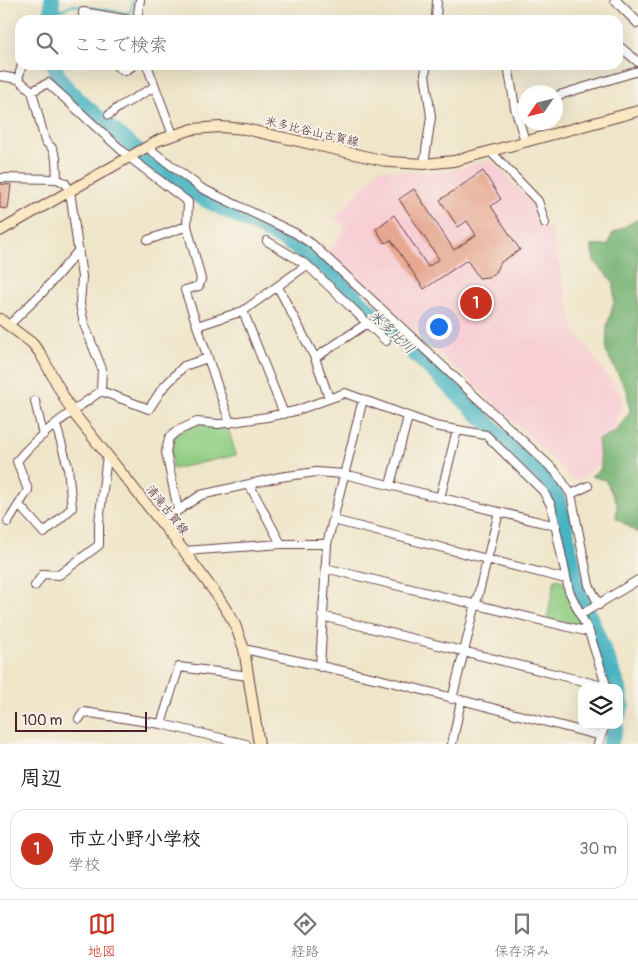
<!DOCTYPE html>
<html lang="ja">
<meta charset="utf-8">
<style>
:root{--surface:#fff;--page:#f2f2f2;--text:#222;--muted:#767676;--line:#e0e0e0;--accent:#c8321e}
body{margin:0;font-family:Pangolin,"Klee One",sans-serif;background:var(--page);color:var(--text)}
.controls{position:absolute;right:15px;bottom:15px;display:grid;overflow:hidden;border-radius:10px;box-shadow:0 5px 20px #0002}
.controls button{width:45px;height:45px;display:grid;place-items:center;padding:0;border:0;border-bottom:1px solid var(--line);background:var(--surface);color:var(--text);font:25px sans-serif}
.compass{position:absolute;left:518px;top:85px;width:45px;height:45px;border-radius:50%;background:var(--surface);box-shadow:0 5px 20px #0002;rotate:235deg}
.scale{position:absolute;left:15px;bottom:12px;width:132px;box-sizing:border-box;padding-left:5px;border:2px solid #4a1f2b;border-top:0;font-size:14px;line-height:18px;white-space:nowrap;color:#4a1f2b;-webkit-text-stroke:4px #f7f3e8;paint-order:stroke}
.you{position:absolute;left:438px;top:326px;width:18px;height:18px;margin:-12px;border:4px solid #fff;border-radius:50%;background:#1a73e8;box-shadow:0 0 0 8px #1a73e833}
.badge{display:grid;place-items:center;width:32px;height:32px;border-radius:50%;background:var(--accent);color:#fff;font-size:16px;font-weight:700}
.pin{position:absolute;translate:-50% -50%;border:2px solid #fff;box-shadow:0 1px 5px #0006}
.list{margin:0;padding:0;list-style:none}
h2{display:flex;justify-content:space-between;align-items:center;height:65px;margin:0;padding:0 20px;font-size:21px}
h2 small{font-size:16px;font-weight:400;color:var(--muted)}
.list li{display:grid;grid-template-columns:32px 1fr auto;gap:15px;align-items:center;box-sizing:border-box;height:80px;margin:0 10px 10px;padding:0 10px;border:1px solid var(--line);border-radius:15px}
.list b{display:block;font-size:19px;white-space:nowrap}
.list p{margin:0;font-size:16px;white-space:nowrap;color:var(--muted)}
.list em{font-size:16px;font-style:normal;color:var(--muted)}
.icon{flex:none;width:28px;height:28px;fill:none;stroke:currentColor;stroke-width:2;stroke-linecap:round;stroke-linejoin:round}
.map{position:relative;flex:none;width:638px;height:744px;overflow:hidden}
.search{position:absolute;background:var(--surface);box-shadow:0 5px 20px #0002;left:15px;right:15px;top:15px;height:55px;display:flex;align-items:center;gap:12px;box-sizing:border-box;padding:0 18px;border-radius:15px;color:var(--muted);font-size:19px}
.sheet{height:155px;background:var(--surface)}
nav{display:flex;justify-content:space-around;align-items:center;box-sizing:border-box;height:70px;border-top:1px solid var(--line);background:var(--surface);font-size:14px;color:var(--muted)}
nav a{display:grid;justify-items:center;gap:2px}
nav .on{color:var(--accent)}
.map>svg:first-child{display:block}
</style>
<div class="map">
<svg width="638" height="744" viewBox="0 0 638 744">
<rect width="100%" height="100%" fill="#f7f3e8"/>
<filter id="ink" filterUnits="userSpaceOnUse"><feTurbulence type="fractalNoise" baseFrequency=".02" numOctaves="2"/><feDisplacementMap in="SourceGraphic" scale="10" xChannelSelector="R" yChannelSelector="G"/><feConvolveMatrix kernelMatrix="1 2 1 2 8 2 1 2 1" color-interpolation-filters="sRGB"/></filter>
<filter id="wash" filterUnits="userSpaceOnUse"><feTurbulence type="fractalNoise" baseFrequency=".0096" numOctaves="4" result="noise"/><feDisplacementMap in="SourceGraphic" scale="20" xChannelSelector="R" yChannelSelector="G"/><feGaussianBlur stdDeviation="1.12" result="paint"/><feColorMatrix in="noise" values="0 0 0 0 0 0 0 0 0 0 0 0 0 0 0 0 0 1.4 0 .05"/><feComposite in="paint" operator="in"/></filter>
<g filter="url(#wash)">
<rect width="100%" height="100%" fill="#efe5c9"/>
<path fill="#f7cfd4" d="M491 160 535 207V222L551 229 574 329 622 397 621 413 613 419 627 440 578 481 569 478 559 465 460 371 456 369 329 253 346 227 334 219 380 169 428 173 452 170Z"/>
<path fill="#92cf85" stroke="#6e7758" d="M199 424 228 428 236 455 173 469C167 440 171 435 199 424Z
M555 579 563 581 583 626 547 619Z"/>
<path fill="#75b272" stroke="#60684e" d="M638 219V533L616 518 617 503 605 480 591 476 601 469 598 440 616 431 630 412 627 391 606 352 607 326 614 302V283L594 261 591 246 608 245 612 234Z"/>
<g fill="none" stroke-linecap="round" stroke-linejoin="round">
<path stroke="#46b4c1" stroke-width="2.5" d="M52 13 74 5 126 13 131 11 133 0"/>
<path stroke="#46b4c1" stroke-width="16" d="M51 20 52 0
M55 65C56 68 56 73 58 76 66 95 174 181 196 194 239 219 285 235 324 267L496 431 519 456 546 479 556 496 565 519 568 544 579 591 619 688
M619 690 622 705 619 714
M610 744 616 725"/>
</g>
<g id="blocks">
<path fill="#e6a891" d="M483 171 501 199 491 206 520 250 501 262 496 272 488 277 479 278 467 260 424 289 391 240 385 243 376 229 394 215 428 267 439 259 399 199 414 189 454 250 476 235 467 221 458 227 440 200Z
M0 184 11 185 8 209 0 208Z"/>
</g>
</g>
<g filter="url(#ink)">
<use href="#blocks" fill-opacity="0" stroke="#633d43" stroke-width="1"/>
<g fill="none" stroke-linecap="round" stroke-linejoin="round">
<defs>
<path id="minor" d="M83 20V12L130 20
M137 20 140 0
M436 20 437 0
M618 45 638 62
M115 65 125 71 134 65
M147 65 173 135
M508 65 515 108 525 141
M0 76 18 79 32 91 48 83 129 157 188 202 187 226 201 279 199 286 185 290 230 423
M18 79 22 65
M32 91 45 141 52 148 56 158 57 179
M556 96 638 71
M515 108 526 105
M109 115 119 107 154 87
M147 147 201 188 295 233 312 244 555 471 571 494 589 585 599 605
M490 151 538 201 545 223
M424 164 431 117 425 74 427 65
M0 178 57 179 65 183 70 191 82 277 80 304 84 324 102 369 101 391C72 412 40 432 17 461L28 490 8 522
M148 240 187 226
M267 241 307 265 386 341
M278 287 315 358 329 398
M243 311 284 414
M8 326 42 293 79 250
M197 326 243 311 307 265
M315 358 366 324
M101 391 149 409 162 389 184 366 208 358
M35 401 43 435
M249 484 281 544
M390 485 408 417
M571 494 588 486
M440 498 457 430
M19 505 44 533 72 508 68 467 56 425
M178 510 166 452 169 438 177 431 197 422 218 424 267 417 295 411 345 393 435 426 486 435 543 491 551 505 569 591 589 632 607 688
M333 520 566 579
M161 522 201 495 280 477 316 472 344 474 556 526
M184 551 281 544H327
M325 568 589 632
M35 586 43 574 59 575 99 545V522L107 456
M580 615 638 580
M322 616 607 687
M244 649 379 679 601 736
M320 667 327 544 363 399
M452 699 499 512
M79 719 84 712 161 724 246 744
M161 724 179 667 249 676
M452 744 461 701
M598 744 605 725"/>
<path id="tertiary" d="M615 0 638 23"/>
<path id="secondary" d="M0 231 159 140 193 129 220 127 245 129 390 162 424 164 454 161 638 111
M0 319 32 343 40 353 71 410 184 551 216 594 234 622 244 649 259 744"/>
</defs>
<use href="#minor" stroke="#633d43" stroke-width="10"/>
<use href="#tertiary" stroke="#633d43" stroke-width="11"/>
<use href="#secondary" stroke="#633d43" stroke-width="12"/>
<use href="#minor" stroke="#fff" stroke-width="8"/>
<use href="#tertiary" stroke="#fff" stroke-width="9"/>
<use href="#secondary" stroke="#fae7c3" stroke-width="10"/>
</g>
</g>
<g text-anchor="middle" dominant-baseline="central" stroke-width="4" stroke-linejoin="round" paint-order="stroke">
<g font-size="12" fill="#4a1f2b" stroke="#f7f3e8">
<text transform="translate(312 132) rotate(13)">米多比谷山古賀線</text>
<text transform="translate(167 510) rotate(51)">清滝古賀線</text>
</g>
<g font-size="14" font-style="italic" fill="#495360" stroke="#f7f3e8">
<text transform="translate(392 332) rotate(44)">米多比川</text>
</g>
</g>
</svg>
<div class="controls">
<button><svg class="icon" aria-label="layers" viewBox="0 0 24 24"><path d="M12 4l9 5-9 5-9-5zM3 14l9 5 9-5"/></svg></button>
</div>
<svg class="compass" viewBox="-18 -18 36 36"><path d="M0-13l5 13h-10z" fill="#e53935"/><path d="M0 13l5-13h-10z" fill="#767676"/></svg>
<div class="scale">100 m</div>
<div class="you"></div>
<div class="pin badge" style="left:476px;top:303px">1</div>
<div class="search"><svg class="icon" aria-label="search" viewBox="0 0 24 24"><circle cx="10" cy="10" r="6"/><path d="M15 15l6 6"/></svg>ここで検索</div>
</div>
<section class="sheet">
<h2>周辺<small></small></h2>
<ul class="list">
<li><span class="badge">1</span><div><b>市立小野小学校</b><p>学校</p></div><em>30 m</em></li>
</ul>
</section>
<nav>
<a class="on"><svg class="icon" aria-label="map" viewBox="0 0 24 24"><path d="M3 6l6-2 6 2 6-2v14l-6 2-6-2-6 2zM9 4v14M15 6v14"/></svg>地図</a>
<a><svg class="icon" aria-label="directions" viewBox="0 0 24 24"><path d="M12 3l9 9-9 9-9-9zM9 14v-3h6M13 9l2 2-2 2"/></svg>経路</a>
<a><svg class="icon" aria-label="saved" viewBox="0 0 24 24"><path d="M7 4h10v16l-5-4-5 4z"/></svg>保存済み</a>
</nav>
